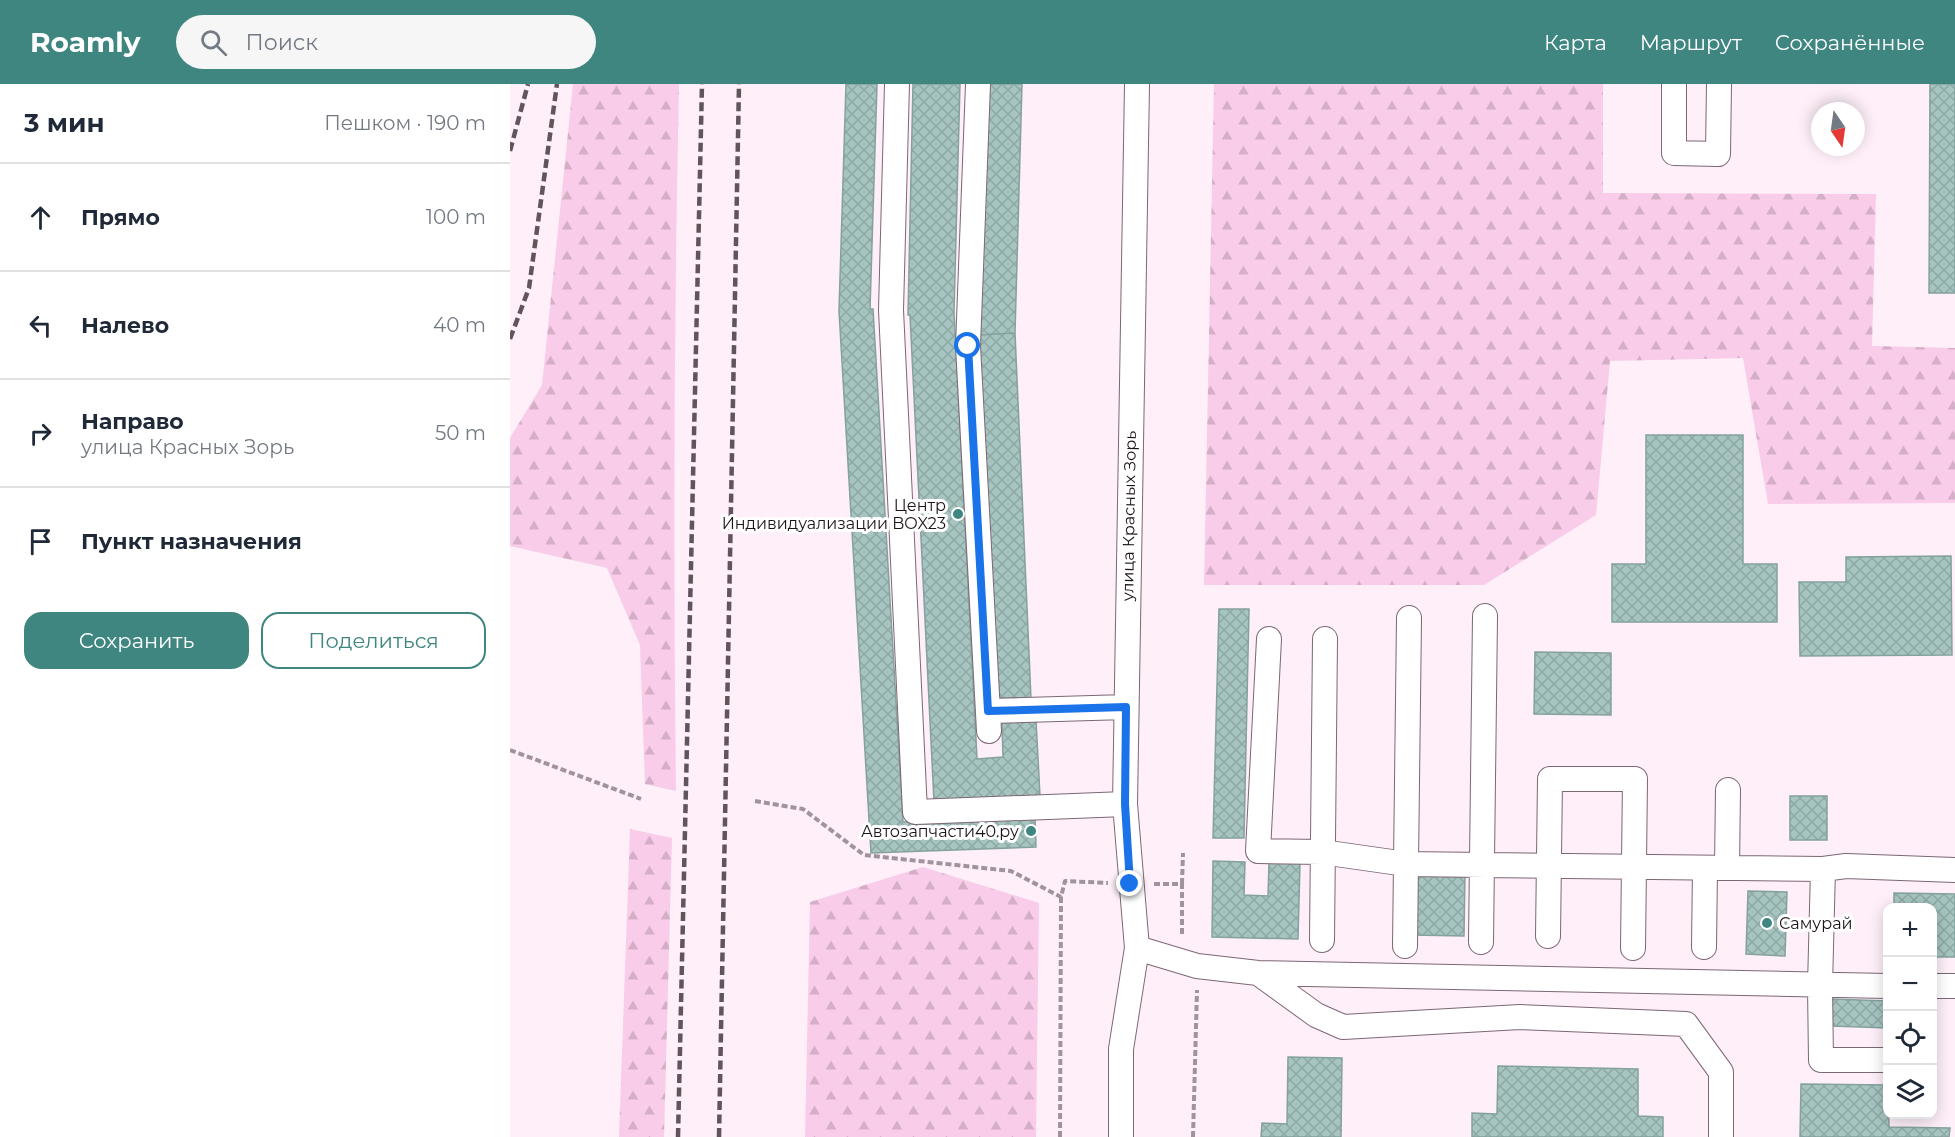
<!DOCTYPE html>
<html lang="ru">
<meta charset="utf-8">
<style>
:root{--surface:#fff;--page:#f6f6f7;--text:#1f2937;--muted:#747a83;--line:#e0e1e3;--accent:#3f8680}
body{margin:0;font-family:Montserrat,sans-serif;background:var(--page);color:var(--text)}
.controls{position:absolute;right:18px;bottom:18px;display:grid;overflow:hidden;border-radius:12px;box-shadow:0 3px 15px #0003}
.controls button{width:54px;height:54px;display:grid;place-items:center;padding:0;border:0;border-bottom:2px solid var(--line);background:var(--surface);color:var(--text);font:30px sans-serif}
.compass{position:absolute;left:1301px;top:18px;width:54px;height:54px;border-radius:50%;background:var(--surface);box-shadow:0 3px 15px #0003;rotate:167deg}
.stop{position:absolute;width:18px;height:18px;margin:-14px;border:4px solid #1a73e8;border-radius:50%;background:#fff}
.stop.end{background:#1a73e8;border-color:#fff;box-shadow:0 2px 6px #0008}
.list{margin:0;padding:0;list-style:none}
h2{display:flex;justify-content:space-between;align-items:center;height:78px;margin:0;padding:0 24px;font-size:26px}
h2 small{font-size:20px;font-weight:400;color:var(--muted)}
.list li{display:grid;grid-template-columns:39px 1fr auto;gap:18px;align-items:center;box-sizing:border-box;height:108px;padding:0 24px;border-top:2px solid var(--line)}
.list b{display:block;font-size:22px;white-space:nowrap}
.list p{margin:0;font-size:20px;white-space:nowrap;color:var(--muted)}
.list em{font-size:20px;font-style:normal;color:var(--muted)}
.actions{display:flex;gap:12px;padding:18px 24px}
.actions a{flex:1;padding:14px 0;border:2px solid var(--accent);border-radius:18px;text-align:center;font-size:21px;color:var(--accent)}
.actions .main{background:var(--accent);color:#fff}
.icon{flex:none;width:33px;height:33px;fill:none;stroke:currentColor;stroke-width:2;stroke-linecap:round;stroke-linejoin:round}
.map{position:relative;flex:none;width:1445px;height:1053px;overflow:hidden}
header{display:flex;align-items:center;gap:36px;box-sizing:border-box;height:84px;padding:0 30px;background:var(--accent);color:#fff}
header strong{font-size:28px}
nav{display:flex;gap:33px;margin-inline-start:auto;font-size:21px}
.search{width:420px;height:54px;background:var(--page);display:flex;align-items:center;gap:15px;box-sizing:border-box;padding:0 21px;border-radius:33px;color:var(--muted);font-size:22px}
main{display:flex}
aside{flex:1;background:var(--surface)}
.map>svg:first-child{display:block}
</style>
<header>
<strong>Roamly</strong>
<div class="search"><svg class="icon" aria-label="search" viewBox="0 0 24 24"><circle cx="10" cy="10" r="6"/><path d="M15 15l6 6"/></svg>Поиск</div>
<nav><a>Карта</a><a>Маршрут</a><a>Сохранённые</a></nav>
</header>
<main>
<aside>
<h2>3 мин<small>Пешком · 190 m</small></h2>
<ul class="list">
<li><svg class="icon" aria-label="ahead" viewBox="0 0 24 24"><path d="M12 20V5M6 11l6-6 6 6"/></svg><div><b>Прямо</b></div><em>100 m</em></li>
<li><svg class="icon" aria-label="left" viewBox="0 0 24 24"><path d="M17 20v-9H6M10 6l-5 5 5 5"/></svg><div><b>Налево</b></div><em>40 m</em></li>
<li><svg class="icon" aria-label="right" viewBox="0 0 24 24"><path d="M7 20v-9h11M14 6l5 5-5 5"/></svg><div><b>Направо</b><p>улица Красных Зорь</p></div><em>50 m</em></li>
<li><svg class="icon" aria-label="arrive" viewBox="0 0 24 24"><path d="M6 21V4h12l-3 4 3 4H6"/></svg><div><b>Пункт назначения</b></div></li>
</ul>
<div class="actions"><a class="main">Сохранить</a><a>Поделиться</a></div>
</aside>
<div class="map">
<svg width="1445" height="1053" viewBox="0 0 1445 1053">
<defs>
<pattern id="forest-firs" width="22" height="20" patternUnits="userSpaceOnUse" patternTransform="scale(1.5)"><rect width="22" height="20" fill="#f9cce9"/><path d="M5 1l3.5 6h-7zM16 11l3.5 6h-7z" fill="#d5aec7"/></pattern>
<pattern id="building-cross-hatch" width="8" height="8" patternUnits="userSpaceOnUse" patternTransform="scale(1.5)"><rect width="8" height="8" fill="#a6c5c1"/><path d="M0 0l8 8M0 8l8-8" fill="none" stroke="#8ea8a5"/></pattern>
</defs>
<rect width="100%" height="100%" fill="#feeff9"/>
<path fill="url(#forest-firs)" d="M63 0H169C164 236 163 471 166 707L135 700 130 561 97 484 0 462V354L32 301Z
M704 0H1093V109L1366 110 1362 262 1445 264V419L1258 420 1233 274 1100 277 1086 431 974 501H694Z
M120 745 162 754 154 1053H109Z
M413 783 529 819 526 1053H295L300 818Z"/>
<path fill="url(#building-cross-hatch)" stroke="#84a19e" stroke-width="1.5" d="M336 0H367L360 225H363L393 738 525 733 526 763 361 769 329 227Z
M403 0H450L444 228 467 675 493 673 492 638 526 636 530 712 424 718 400 231H398Z
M477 0H512L505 249 469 251Z
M1420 0H1445V209H1419Z
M505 249 521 615 486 617 469 251Z
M1136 351H1233V480H1267V538H1102V480H1136Z
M1441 472 1442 571 1290 572 1289 498H1336V473Z
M709 525H739L734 754H703Z
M1025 568 1101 569V631L1024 630Z
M1280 712H1317V756H1280Z
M703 777 735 778 734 811 758 812 759 778 790 779 788 855 702 853Z
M904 786 955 787 954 852 903 851Z
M1238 807 1277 808 1275 872 1236 870Z
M1384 809 1445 810V873H1422V824H1384Z
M1322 915 1378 917V944L1322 942Z
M778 973 832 974 831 1053H751L752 1039 777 1040Z
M988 982 1128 985V1032L1153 1033V1053H962V1029L987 1030Z
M1291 1000 1378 1001 1379 1043 1440 1044 1439 1053H1290Z"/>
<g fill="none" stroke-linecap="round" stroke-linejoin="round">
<defs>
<path id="minor" d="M387 0 381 226 405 728 615 720
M468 0 458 262 479 647
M1164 0V69L1208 70 1209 0
M759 555 748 767 812 768 896 780 1313 785 1310 902 1311 976H1378
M478 627 616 623
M1217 784 1218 706
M1313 785 1336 782 1445 786
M1038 852 1040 695H1125L1123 864
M812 856 815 555
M971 858 975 532
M895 862 899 534
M1194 863 1195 784
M627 864 687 882 748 889 1378 902
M748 889 806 931 833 943 1010 933 1176 940 1211 988V1053
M1422 902H1445
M611 1053V965L627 864 615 720 627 0"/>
</defs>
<use href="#minor" stroke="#7c6775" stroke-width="26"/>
<path stroke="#a0949c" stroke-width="4" stroke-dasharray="6 3" stroke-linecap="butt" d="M0 666 131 715
M245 717 293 725 354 771 501 787 551 813 555 797 598 799
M644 800H672V852
M672 800 673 769
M550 1053 551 813
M683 1053 687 906"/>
<use href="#minor" stroke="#fff" stroke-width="24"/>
<path stroke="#5f555b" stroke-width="4.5" stroke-dasharray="9 4.5" stroke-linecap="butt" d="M0 67 18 0
M0 255 19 204 47 0
M168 1053 192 0
M209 1053 229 0"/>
</g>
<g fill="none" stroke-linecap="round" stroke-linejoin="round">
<path stroke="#1a73e8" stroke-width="8" d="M458 262 478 627 616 623 615 720 620 800"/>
</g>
<g fill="#3f8680" stroke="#fff" stroke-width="2">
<circle cx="448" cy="430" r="6"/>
<circle cx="521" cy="747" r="6"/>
<circle cx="1257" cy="839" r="6"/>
</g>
<g text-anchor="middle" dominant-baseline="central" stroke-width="6" stroke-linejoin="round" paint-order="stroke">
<g font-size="16" fill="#1c1419" stroke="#fff" text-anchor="end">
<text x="436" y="421">Центр<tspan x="436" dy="18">Индивидуализации BOX23</tspan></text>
<text x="509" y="747">Автозапчасти40.ру</text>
<text x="1269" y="839" text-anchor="start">Самурай</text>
</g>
<g font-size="16" fill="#1c1419" stroke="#fff">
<text transform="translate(619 432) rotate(-89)">улица Красных Зорь</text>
</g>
</g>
</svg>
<div class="controls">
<button>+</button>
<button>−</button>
<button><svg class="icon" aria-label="locate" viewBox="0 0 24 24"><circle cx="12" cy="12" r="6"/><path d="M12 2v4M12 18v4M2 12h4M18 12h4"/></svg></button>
<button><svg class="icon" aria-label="layers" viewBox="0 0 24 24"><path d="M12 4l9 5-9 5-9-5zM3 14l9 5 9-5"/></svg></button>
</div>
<svg class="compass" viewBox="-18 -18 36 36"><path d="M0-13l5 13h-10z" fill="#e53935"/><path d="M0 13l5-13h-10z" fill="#747a83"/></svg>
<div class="stop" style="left:458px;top:262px"></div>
<div class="stop end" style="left:620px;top:800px"></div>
</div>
</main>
